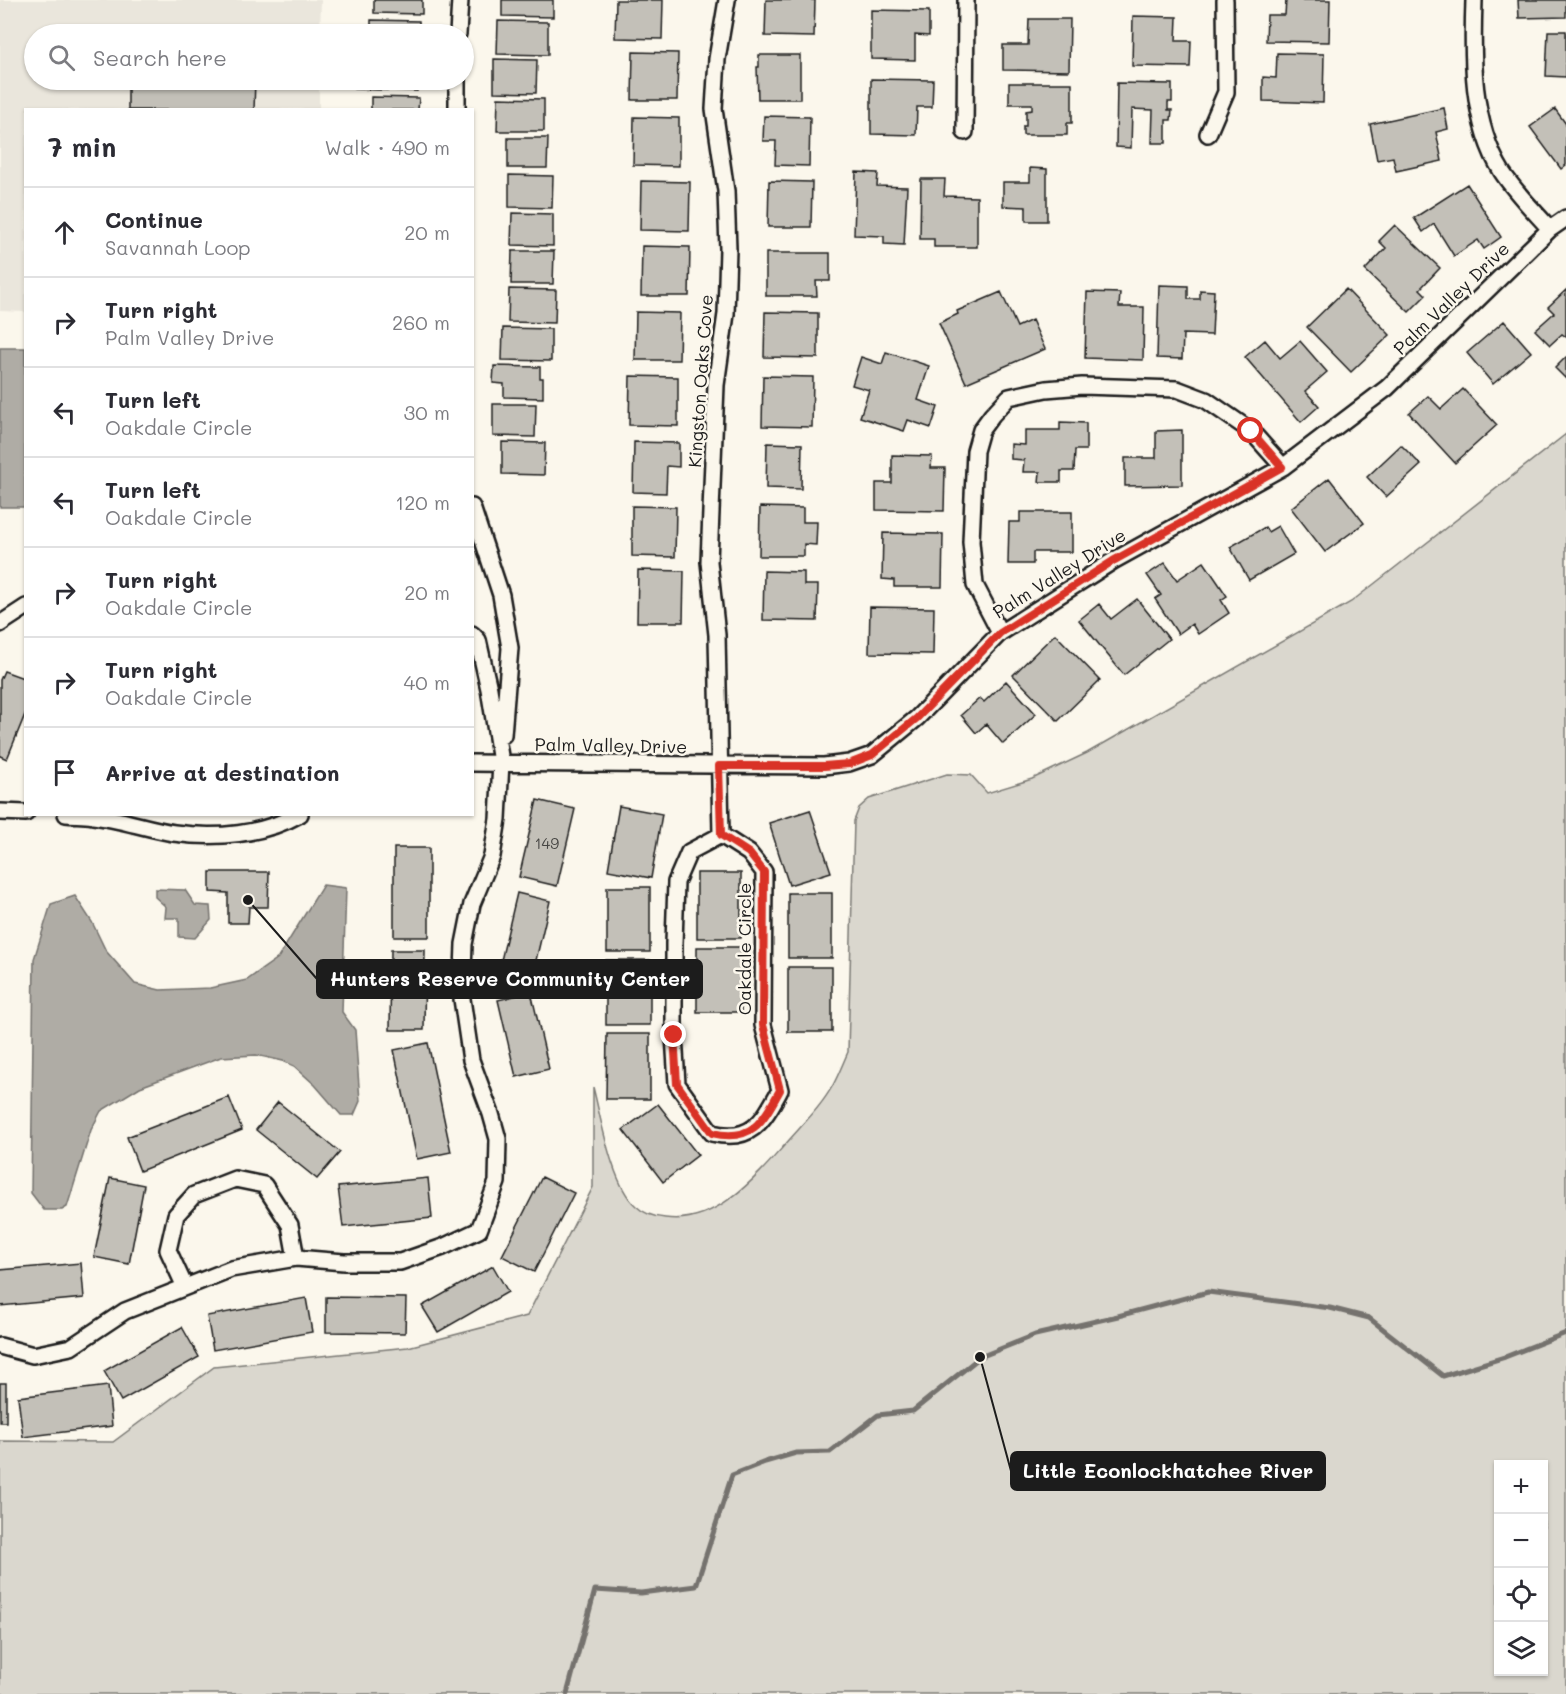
<!DOCTYPE html>
<meta charset="utf-8">
<style>
:root{--surface:#fff;--page:#f7f7f7;--text:#2b2b33;--muted:#7c7c81;--line:#e1e1e2}
body{margin:0;font-family:Mali,sans-serif;background:var(--page);color:var(--text)}
.controls{position:absolute;right:18px;bottom:18px;display:grid;overflow:hidden;border-radius:0px;box-shadow:0 2px 4px #0004}
.controls button{width:54px;height:54px;display:grid;place-items:center;padding:0;border:0;border-bottom:2px solid var(--line);background:var(--surface);color:var(--text);font:30px sans-serif}
.stop{position:absolute;width:18px;height:18px;margin:-14px;border:4px solid #d93025;border-radius:50%;background:#fff}
.stop.end{background:#d93025;border-color:#fff;box-shadow:0 2px 6px #0008}
.list{margin:0;padding:0;list-style:none}
h2{display:flex;justify-content:space-between;align-items:center;height:78px;margin:0;padding:0 24px;font-size:26px}
h2 small{font-size:20px;font-weight:400;color:var(--muted)}
.list li{display:grid;grid-template-columns:39px 1fr auto;gap:18px;align-items:center;box-sizing:border-box;height:90px;padding:0 24px;border-top:2px solid var(--line)}
.list b{display:block;font-size:22px;white-space:nowrap}
.list p{margin:0;font-size:20px;white-space:nowrap;color:var(--muted)}
.list em{font-size:20px;font-style:normal;color:var(--muted)}
.icon{flex:none;width:33px;height:33px;fill:none;stroke:currentColor;stroke-width:2;stroke-linecap:round;stroke-linejoin:round}
.map{position:relative;flex:none;width:1566px;height:1694px;overflow:hidden}
.search{position:absolute;background:var(--surface);box-shadow:0 2px 4px #0004;left:24px;top:24px;width:450px;height:66px;display:flex;align-items:center;gap:15px;box-sizing:border-box;padding:0 21px;border-radius:33px;color:var(--muted);font-size:22px}
.panel{position:absolute;background:var(--surface);box-shadow:0 2px 4px #0004;left:24px;top:108px;width:450px;height:708px;border-radius:0px}
.map>svg:first-child{display:block}
</style>
<div class="map">
<svg width="1566" height="1694" viewBox="0 0 1566 1694">
<rect width="100%" height="100%" fill="#fbf7ec"/>
<filter id="ink" filterUnits="userSpaceOnUse"><feTurbulence type="fractalNoise" baseFrequency=".0167" numOctaves="2"/><feDisplacementMap in="SourceGraphic" scale="12" xChannelSelector="R" yChannelSelector="G"/><feConvolveMatrix kernelMatrix="1 2 1 2 8 2 1 2 1" color-interpolation-filters="sRGB"/></filter>
<g filter="url(#ink)">
<path fill="#eae6dc" d="M0 0H321L320 34H34V80H319V109L26 110 25 312 0 311Z"/>
<path fill="#dad7ce" stroke="#7b7a75" stroke-width="1.5" fill-rule="evenodd" d="M1566 434V1694H0V1441L113 1442 214 1367 408 1347 527 1316 593 1187V1087C601 1118 612 1186 636 1206 643 1213 655 1217 665 1218 717 1226 759 1174 790 1139 805 1122 822 1105 833 1085 839 1074 843 1063 848 1052L854 821 859 808 869 799 947 774 971 775 987 793 1032 779 1087 753 1351 602ZM1498 1464H1544V1672H1498Z"/>
<path fill="#afaca5" stroke="#74726e" stroke-width="1.5" d="M0 348H25V507H0Z
M323 885 346 888 342 1012 355 1030 360 1101 354 1115H341L315 1085 294 1066 283 1061 256 1055 221 1057 140 1087 101 1111 91 1130 67 1207 62 1210H44L31 1193 34 959 51 904 75 896 92 922 106 951 135 984 160 990 210 988 247 980 278 958Z
M155 889 185 890 195 905 210 906 211 920 195 938 179 937V918H165L166 907 155 897Z"/>
<g fill="none" stroke-linecap="round" stroke-linejoin="round">
<path stroke="#74726e" stroke-width="5" d="M567 1694 595 1590 641 1593 696 1586 732 1475 765 1462 796 1453 830 1452 878 1415 913 1411 980 1357 1035 1335 1118 1316 1208 1292 1330 1308 1369 1318 1443 1376 1505 1357 1566 1333"/>
</g>
<path fill="#c3c0b8" stroke="#1c1c1c" stroke-width="1.5" d="M374 0H422V14L374 13Z
M502 0H553V17L502 16Z
M616 0H663L662 39 615 38Z
M766 0H815L814 37 765 36Z
M1286 0H1330L1329 42 1266 41 1267 15H1285Z
M1518 0H1566V17L1519 18Z
M871 10 929 11V36L915 35V60L871 59Z
M1133 16 1177 17 1176 41H1191L1190 67 1132 66Z
M1029 19H1070L1069 71 1003 70V45H1028Z
M371 20 419 21V34H371Z
M498 21 548 22V55L497 54Z
M1548 31H1566V77L1546 76Z
M633 52 678 53 677 100H632Z
M1277 53 1324 54 1323 103 1263 101V77L1276 78Z
M759 55H800V99H758L757 67H759Z
M494 59 537 60 536 93 494 92Z
M871 79 933 80 932 107H917L916 135 871 134Z
M128 80H255L254 110H128Z
M354 80H418L417 91 354 89Z
M1009 83H1072V123H1067V135H1023V126H1026V111L1032 110V104H1009Z
M1117 83 1172 84V102H1168V110H1172L1171 120H1166V143H1152L1153 110 1132 109 1131 148 1116 147Z
M371 97 419 98 418 110H371Z
M498 98 544 99V131H497Z
M1444 108 1448 129 1436 132 1442 161 1396 171 1393 157 1377 160 1370 124Z
M1555 109 1566 124V165L1561 169 1530 127Z
M764 116 810 117 809 166 775 165 776 141H763Z
M634 117 679 118V166L633 165Z
M508 138H548L547 168H508Z
M1030 168 1047 169V221H1026V207L1003 206V182H1030Z
M856 172 878 173 877 186 907 187 904 245 884 244V236L854 235Z
M509 175 553 176 552 208 509 207Z
M921 179H945L944 196 977 197V247H934V239H920Z
M641 181 690 182 689 231 640 230Z
M769 181 812 182 811 227H768Z
M1467 184 1501 237 1484 249 1478 240 1454 256 1434 224 1423 232 1414 218Z
M512 213 553 214V246L511 245Z
M1395 225 1440 268 1420 289 1426 295 1409 312 1365 270 1386 248 1379 241Z
M642 246 690 247 689 296H641Z
M512 251H554L553 284H511Z
M766 253H830V281H816L817 296H766Z
M1159 285 1188 286V299H1200V290L1214 291 1212 335 1183 334 1182 359 1157 358Z
M509 289 556 290 555 323 508 322Z
M1346 289 1390 335 1351 372 1307 327Z
M1566 290V337L1562 334 1550 345 1535 330 1554 313 1548 307Z
M1001 292 1017 327 1032 320 1045 349 966 383 939 323 958 314 957 311Z
M1087 292 1120 293 1119 307H1144L1143 360 1085 358Z
M636 312 680 313 679 360H635Z
M765 312 818 313V358L764 357Z
M1504 321 1531 352 1493 384 1467 353Z
M503 328 551 329V361L502 360Z
M1265 340 1280 358 1300 341 1327 372 1305 391 1319 406 1301 422 1245 357Z
M886 352 929 366 918 400 938 407 931 428 908 420 904 431 860 417 869 390 852 385 861 357 882 364Z
M1566 357V379L1555 368Z
M494 366 540 367V378H543V398L504 397V384L493 383Z
M630 376 678 377V426L629 425Z
M763 376 813 377 812 427 762 426Z
M1463 389 1497 425 1455 463 1409 413 1428 396 1441 409Z
M493 404H536L535 437 493 436Z
M1060 422 1086 423V450H1075L1074 471H1061V482H1039L1040 472H1023L1024 460 1011 459V444L1025 445V430H1060Z
M1182 430V485L1125 486V458H1156V431Z
M502 442 545 443 544 475 502 474Z
M634 442 679 443V467L667 466 666 493 633 492Z
M767 443 802 444 801 489 766 488Z
M1401 445 1421 465 1386 497 1367 477Z
M892 455 932 456 931 468H945L944 511 876 510V483H892Z
M1329 478 1364 523 1325 552 1291 508Z
M632 506 676 507 675 557 632 556Z
M760 507 803 508V522H817L816 545 804 544V556H759Z
M1020 512H1072V552H1033V564H1008L1009 522H1020Z
M1278 526 1294 554 1249 580 1230 547 1265 527 1268 532Z
M883 533 943 534 942 587H894V580L882 579Z
M1204 562 1227 596 1221 600 1229 613 1198 634 1192 624 1178 634 1155 599 1161 595 1147 575 1165 563 1177 580Z
M638 570 684 571 683 622H637Z
M764 571 804 572V585H818L817 621 763 620Z
M1137 599 1169 639 1124 675 1079 620 1099 604 1111 619Z
M870 607 934 608 933 654 869 653Z
M1055 634 1100 680 1058 721 1013 675Z
M4 671 26 679V712L7 759 0 756V680Z
M1006 681 1036 714 1003 744 986 724 976 733 961 715 980 698 984 702Z
M537 800 575 809 557 886 519 877Z
M619 806 662 814 651 878 608 870Z
M810 810 831 872 789 885 769 823Z
M394 848H429V937H394Z
M210 872H269L268 907H249L248 923H228V893L210 892Z
M697 873H741V938H697Z
M607 887H650V952H607Z
M517 893 550 901 532 977 499 969Z
M788 893H832V958H788Z
M697 947H741V1012H697Z
M391 950H425L424 1030H390Z
M606 960H650V1025H606Z
M788 967H832V1032H788Z
M531 992 549 1069 516 1077 498 1000Z
M607 1034H650V1099H606Z
M428 1043 451 1152 417 1159 394 1050Z
M229 1097 242 1130 140 1171 127 1137Z
M278 1102 340 1152 317 1179 256 1130Z
M658 1104 698 1155 663 1182 623 1130Z
M542 1177 574 1193 534 1272 502 1256Z
M110 1178 144 1185 129 1264 94 1257Z
M428 1178 432 1218 343 1227 338 1187Z
M81 1263 84 1298 0 1306V1270Z
M493 1266 508 1292 438 1332 422 1306Z
M326 1297 406 1298 405 1333 326 1332Z
M306 1298 312 1332 213 1350 207 1316Z
M182 1327 199 1357 121 1401 104 1371Z
M0 1383H6V1422H0Z
M108 1386 112 1426 23 1437 18 1397Z"/>
<g fill="none" stroke-linecap="round" stroke-linejoin="round">
<defs>
<path id="street" d="M1474 0C1472 57 1471 122 1502 172 1515 192 1534 211 1550 229
M458 34 460 0
M457 80V110
M965 132 966 0
M1208 134 1226 92 1225 0
M472 507 501 595 510 648 503 735
M0 624 26 607
M1000 633 975 585 971 542 975 451 981 430 992 415 1009 397 1046 389 1082 386 1177 389 1206 400 1251 431 1283 467
M472 763 824 766 849 763 872 755 917 718 1000 633 1113 561 1283 467 1387 388 1550 229 1566 218
M0 812 26 813
M66 814C75 815 84 814 93 816 121 819 147 829 174 833 215 839 263 835 300 814
M721 835 717 635 709 562 716 385 726 314 728 249 726 191 714 109 717 59 727 0
M721 835 749 853 764 872 763 1025 780 1090C763 1121 752 1143 712 1133L677 1084 674 1035V943L676 882 689 852Z
M185 1287 168 1250 176 1215 194 1195 235 1179 264 1185 290 1225 296 1258
M0 1346 33 1355 71 1347 125 1311 231 1269 296 1258 344 1262H400L443 1247 479 1230 497 1182 498 1139 491 1114 471 1060 462 999 464 944 472 904 492 856 498 819 501 762 489 689 478 640 472 634"/>
</defs>
<use href="#street" stroke="#1c1c1c" stroke-width="20"/>
<use href="#street" stroke="#fbf7ec" stroke-width="15"/>
</g>
</g>
<g fill="none" stroke-linecap="round" stroke-linejoin="round" filter="url(#ink)">
<path stroke="#d93025" stroke-width="8" d="M674 1035 677 1084 712 1133C752 1143 763 1121 780 1090L763 1025 764 872 749 853 721 835 719 766H824L849 764 872 755 917 718 1000 633 1113 561 1282 467 1251 431"/>
</g>
<g text-anchor="middle" dominant-baseline="central" stroke-width="5" stroke-linejoin="round" paint-order="stroke">
<g font-size="15" fill="#464543">
<text x="547" y="843">149</text>
</g>
<g font-size="18" fill="#1c1c1c" stroke="#fbf7ec">
<text transform="translate(1451 298) rotate(-44)">Palm Valley Drive</text>
<text transform="translate(700 381) rotate(-86)">Kingston Oaks Cove</text>
<text transform="translate(1059 573) rotate(-32)">Palm Valley Drive</text>
<text transform="translate(611 745) rotate(1)">Palm Valley Drive</text>
<text transform="translate(744 949) rotate(-90)">Oakdale Circle</text>
</g>
</g>
<path fill="none" stroke="#1c1c1c" stroke-width="2" d="M248 900L317 979M980 1357L1011 1471"/>
<g fill="#1c1c1c" stroke="#fbf7ec" stroke-width="2">
<circle cx="248" cy="900" r="6"/>
<circle cx="980" cy="1357" r="6"/>
</g>
<g fill="#1c1c1c" stroke="#1c1c1c" stroke-width="2">
<rect x="317" y="960" width="385" height="38" rx="6"/>
<rect x="1011" y="1452" width="314" height="38" rx="6"/>
</g>
<g font-size="20" text-anchor="middle" font-weight="bold" fill="#fff">
<text x="510" y="986">Hunters Reserve Community Center</text>
<text x="1168" y="1478">Little Econlockhatchee River</text>
</g>
</svg>
<div class="controls">
<button>+</button>
<button>−</button>
<button><svg class="icon" aria-label="locate" viewBox="0 0 24 24"><circle cx="12" cy="12" r="6"/><path d="M12 2v4M12 18v4M2 12h4M18 12h4"/></svg></button>
<button><svg class="icon" aria-label="layers" viewBox="0 0 24 24"><path d="M12 4l9 5-9 5-9-5zM3 14l9 5 9-5"/></svg></button>
</div>
<div class="stop" style="left:1251px;top:431px"></div>
<div class="stop end" style="left:674px;top:1035px"></div>
<div class="search"><svg class="icon" aria-label="search" viewBox="0 0 24 24"><circle cx="10" cy="10" r="6"/><path d="M15 15l6 6"/></svg>Search here</div>
<section class="panel">
<h2>7 min<small>Walk · 490 m</small></h2>
<ul class="list">
<li><svg class="icon" aria-label="ahead" viewBox="0 0 24 24"><path d="M12 20V5M6 11l6-6 6 6"/></svg><div><b>Continue</b><p>Savannah Loop</p></div><em>20 m</em></li>
<li><svg class="icon" aria-label="right" viewBox="0 0 24 24"><path d="M7 20v-9h11M14 6l5 5-5 5"/></svg><div><b>Turn right</b><p>Palm Valley Drive</p></div><em>260 m</em></li>
<li><svg class="icon" aria-label="left" viewBox="0 0 24 24"><path d="M17 20v-9H6M10 6l-5 5 5 5"/></svg><div><b>Turn left</b><p>Oakdale Circle</p></div><em>30 m</em></li>
<li><svg class="icon" aria-label="left" viewBox="0 0 24 24"><path d="M17 20v-9H6M10 6l-5 5 5 5"/></svg><div><b>Turn left</b><p>Oakdale Circle</p></div><em>120 m</em></li>
<li><svg class="icon" aria-label="right" viewBox="0 0 24 24"><path d="M7 20v-9h11M14 6l5 5-5 5"/></svg><div><b>Turn right</b><p>Oakdale Circle</p></div><em>20 m</em></li>
<li><svg class="icon" aria-label="right" viewBox="0 0 24 24"><path d="M7 20v-9h11M14 6l5 5-5 5"/></svg><div><b>Turn right</b><p>Oakdale Circle</p></div><em>40 m</em></li>
<li><svg class="icon" aria-label="arrive" viewBox="0 0 24 24"><path d="M6 21V4h12l-3 4 3 4H6"/></svg><div><b>Arrive at destination</b></div></li>
</ul>
</section>
</div>
